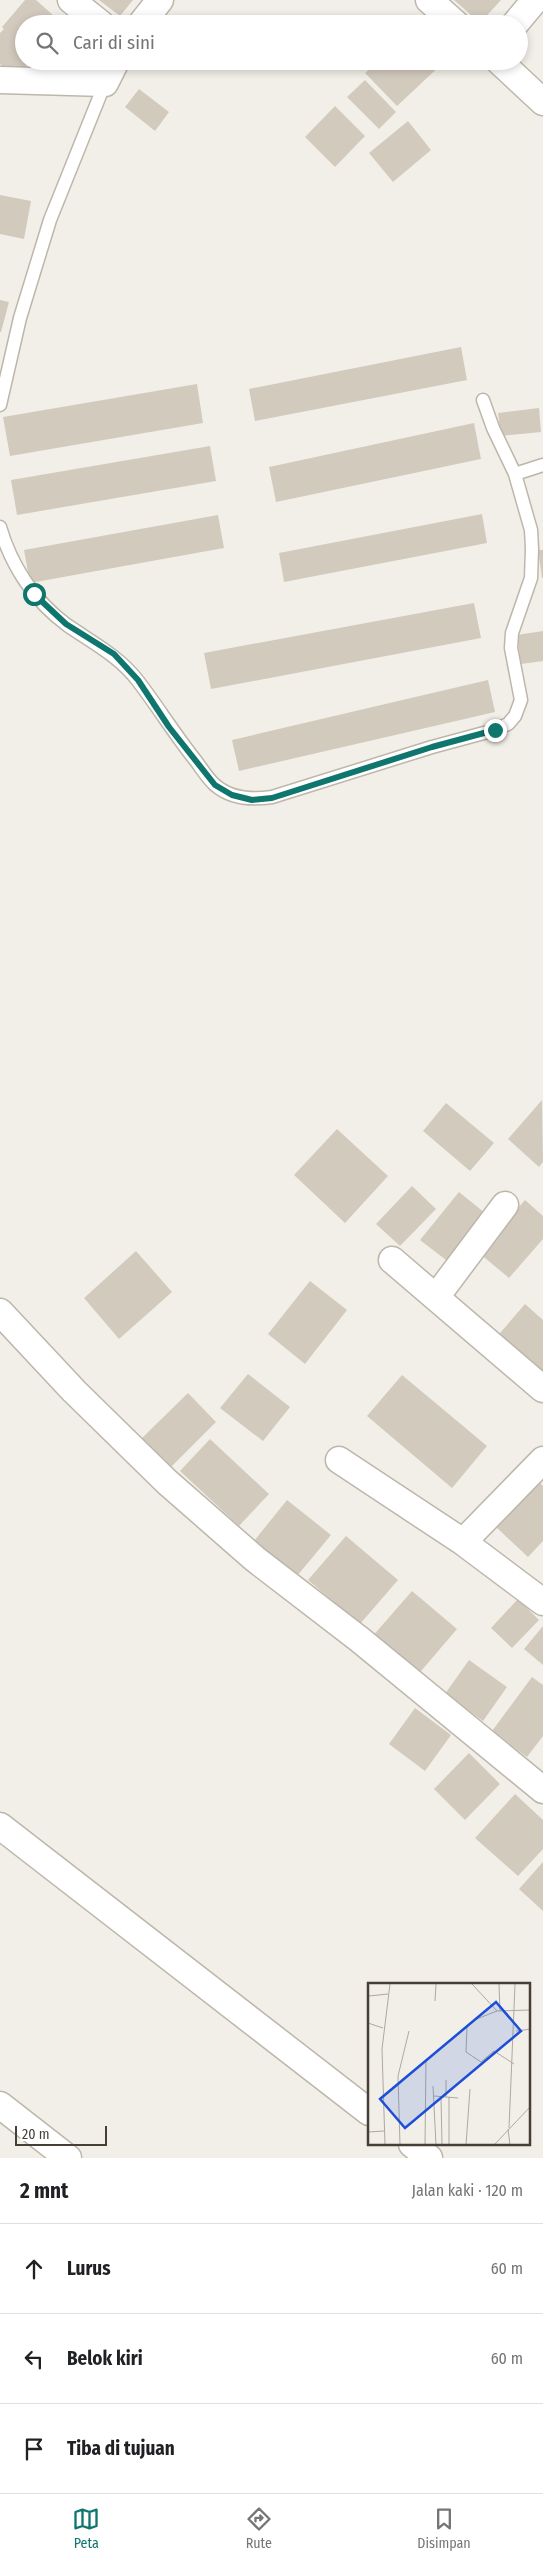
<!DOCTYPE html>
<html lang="id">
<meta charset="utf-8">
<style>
:root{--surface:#fff;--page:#f6f6f6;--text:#202124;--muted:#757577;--line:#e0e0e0;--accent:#0f766e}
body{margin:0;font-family:"Fira Sans Condensed",sans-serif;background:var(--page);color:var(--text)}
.scale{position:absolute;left:15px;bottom:12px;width:92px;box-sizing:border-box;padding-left:5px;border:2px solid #453f37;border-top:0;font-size:14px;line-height:18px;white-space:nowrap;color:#453f37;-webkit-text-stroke:4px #fff;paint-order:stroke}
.stop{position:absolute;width:15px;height:15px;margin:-11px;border:4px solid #0f766e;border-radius:50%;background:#fff}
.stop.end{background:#0f766e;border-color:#fff;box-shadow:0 1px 5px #0008}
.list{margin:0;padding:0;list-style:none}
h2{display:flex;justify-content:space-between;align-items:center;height:65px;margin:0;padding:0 20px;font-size:21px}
h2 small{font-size:16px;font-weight:400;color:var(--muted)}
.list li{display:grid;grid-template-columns:32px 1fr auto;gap:15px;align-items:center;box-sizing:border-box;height:90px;padding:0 20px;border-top:1px solid var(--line)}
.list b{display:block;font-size:19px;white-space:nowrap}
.list em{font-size:16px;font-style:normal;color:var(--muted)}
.icon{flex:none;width:28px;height:28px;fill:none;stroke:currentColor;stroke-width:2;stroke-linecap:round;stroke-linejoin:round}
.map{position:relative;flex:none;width:543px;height:2158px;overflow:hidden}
.search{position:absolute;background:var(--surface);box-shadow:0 2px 8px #0003;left:15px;right:15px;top:15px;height:55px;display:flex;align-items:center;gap:12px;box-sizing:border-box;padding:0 18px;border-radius:28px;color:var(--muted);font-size:19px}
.sheet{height:335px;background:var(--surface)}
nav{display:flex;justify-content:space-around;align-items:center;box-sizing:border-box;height:70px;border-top:1px solid var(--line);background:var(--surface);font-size:14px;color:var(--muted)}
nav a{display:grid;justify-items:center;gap:2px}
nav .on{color:var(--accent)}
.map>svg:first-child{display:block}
</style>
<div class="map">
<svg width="543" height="2158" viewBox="0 0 543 2158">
<rect width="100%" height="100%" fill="#f2efe8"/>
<path fill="#d3cabe" d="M25 0H36L63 24H24V45L14 38 24 47V61H30L16 78 0 64V33L4 29 2 27Z
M99 0H133L120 16Z
M454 0H501L480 23Z
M378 61H443L444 62 397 106 365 73Z
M365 80 396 112 379 129 347 97Z
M139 89 169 112 155 131 125 107Z
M335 106 365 136 335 167 305 137Z
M408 121 431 150 393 182 369 153Z
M0 195 31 201 24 239 0 234Z
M0 300 9 302 1 332H0Z
M461 347 467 380 255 421 249 389Z
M197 384 203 423 10 456 3 417Z
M539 408 541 432 501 436 498 413Z
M474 423 481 459 276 502 269 467Z
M210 446 216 481 17 515 11 480Z
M482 514 487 543 284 582 279 553Z
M218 515 224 548 30 583 24 550Z
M538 550H543V578H542Z
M474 603 481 638 211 689 204 653Z
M543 631V661L521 664 517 635Z
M488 680 495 712 239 771 232 740Z
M542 1100 543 1162 539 1167 508 1139Z
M446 1103 494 1143 470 1171 423 1131Z
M337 1129 388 1176 345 1223 294 1175Z
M412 1186 436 1209 400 1246 376 1224Z
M459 1192 485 1213 446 1260 420 1240Z
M525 1200 543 1216V1239L509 1278 479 1253Z
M136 1251 172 1292 119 1339 84 1298Z
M310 1281 347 1310 305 1364 268 1334Z
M525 1304 543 1320V1380L495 1339Z
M248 1374 290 1407 263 1441 220 1408Z
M402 1375 487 1446 452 1488 367 1416Z
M188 1393 216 1422 169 1469 140 1440Z
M210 1439 269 1494 239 1526 180 1471Z
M539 1482 543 1486V1541L528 1557 496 1527Z
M287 1500 331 1535 297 1576 254 1541Z
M346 1536 398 1580 360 1624 308 1580Z
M412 1591 457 1629 416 1677 371 1638Z
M518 1599 539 1620 512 1648 491 1628Z
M543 1626V1665L524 1649Z
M469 1660 507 1687 483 1721 445 1694Z
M532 1677 543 1685V1736L527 1757 492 1731Z
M415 1708 451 1735 425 1771 389 1744Z
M469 1753 500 1784 465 1820 434 1789Z
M515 1794 543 1820V1849L518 1876 475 1838Z
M543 1862V1911L519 1889Z"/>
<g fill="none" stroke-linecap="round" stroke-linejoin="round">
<defs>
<path id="service" d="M483 400 493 428 515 474
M0 405 20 318 50 220 105 83
M0 527C11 565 34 601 67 625 93 643 119 656 138 681 158 707 175 735 196 761 202 769 207 778 215 785 231 799 252 800 272 797L432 747 495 730 508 724 515 716 521 700 511 648 512 633 531 578 532 549 531 530 515 474 543 465"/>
<path id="minor" d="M71 0 101 24
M429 0 456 24
M141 24 160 0
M515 24 535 0
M499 61 543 102
M0 80 105 83 116 61
M392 1260 543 1389
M436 1297 505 1205
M0 1312 74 1391 167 1482 255 1559 359 1639 543 1790
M339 1460 463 1542 543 1602
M463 1542 543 1460
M0 1826 369 2112
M0 2105 68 2158
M412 2144 429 2158"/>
</defs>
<use href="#service" stroke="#bdb6ab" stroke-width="15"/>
<use href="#minor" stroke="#bdb6ab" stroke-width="29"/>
<use href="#service" stroke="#fff" stroke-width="12"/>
<use href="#minor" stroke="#fff" stroke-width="26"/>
</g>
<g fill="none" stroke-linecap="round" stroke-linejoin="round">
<path stroke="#0f766e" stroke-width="6" d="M34 594 66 624 114 654 138 680 169 727 215 785 232 795 252 800 272 798 432 747 495 730"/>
</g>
<g transform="translate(368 1983)">
<rect width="162" height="162" fill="#f2efe8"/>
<path fill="none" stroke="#ada9a1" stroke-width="1" d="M104 1 129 28M131 1 132 28M1 13 20 11M67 18 68 1M0 40 15 45M148 48 163 46M146 81 126 68 113 79 98 69 99 44 106 37 129 28 163 27M65 103 68 162M66 113 90 115M73 114 74 162M78 114V97M141 145 147 1M140 146 142 162M0 149 16 148M17 162 14 66 22 1M32 162 30 93 41 48M57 162 58 77M81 162V114M98 162 102 106M126 162 163 123"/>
<path fill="#1d4ed8" fill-opacity="0.15" stroke="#1d4ed8" stroke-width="2.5" d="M128 19 153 48 37 145 12 116Z"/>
<rect width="162" height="162" fill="none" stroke="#453f37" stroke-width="2.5"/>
</g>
</svg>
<div class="scale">20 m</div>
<div class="stop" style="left:34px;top:594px"></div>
<div class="stop end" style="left:495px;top:730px"></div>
<div class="search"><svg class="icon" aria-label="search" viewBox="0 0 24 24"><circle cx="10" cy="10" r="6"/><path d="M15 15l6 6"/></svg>Cari di sini</div>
</div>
<section class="sheet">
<h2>2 mnt<small>Jalan kaki · 120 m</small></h2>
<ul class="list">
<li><svg class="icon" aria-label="ahead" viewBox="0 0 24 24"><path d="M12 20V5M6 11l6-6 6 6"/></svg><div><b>Lurus</b></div><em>60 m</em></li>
<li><svg class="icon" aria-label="left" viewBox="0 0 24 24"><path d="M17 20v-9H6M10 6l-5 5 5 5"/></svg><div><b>Belok kiri</b></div><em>60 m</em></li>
<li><svg class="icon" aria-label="arrive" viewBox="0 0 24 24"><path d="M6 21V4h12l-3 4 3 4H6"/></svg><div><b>Tiba di tujuan</b></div></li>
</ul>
</section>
<nav>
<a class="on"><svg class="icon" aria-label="map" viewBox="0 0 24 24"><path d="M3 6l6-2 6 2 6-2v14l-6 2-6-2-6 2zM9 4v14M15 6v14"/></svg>Peta</a>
<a><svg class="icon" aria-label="directions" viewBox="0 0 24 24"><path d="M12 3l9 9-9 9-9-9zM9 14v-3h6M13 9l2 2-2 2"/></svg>Rute</a>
<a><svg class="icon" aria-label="saved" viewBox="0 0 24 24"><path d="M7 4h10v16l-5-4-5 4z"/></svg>Disimpan</a>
</nav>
